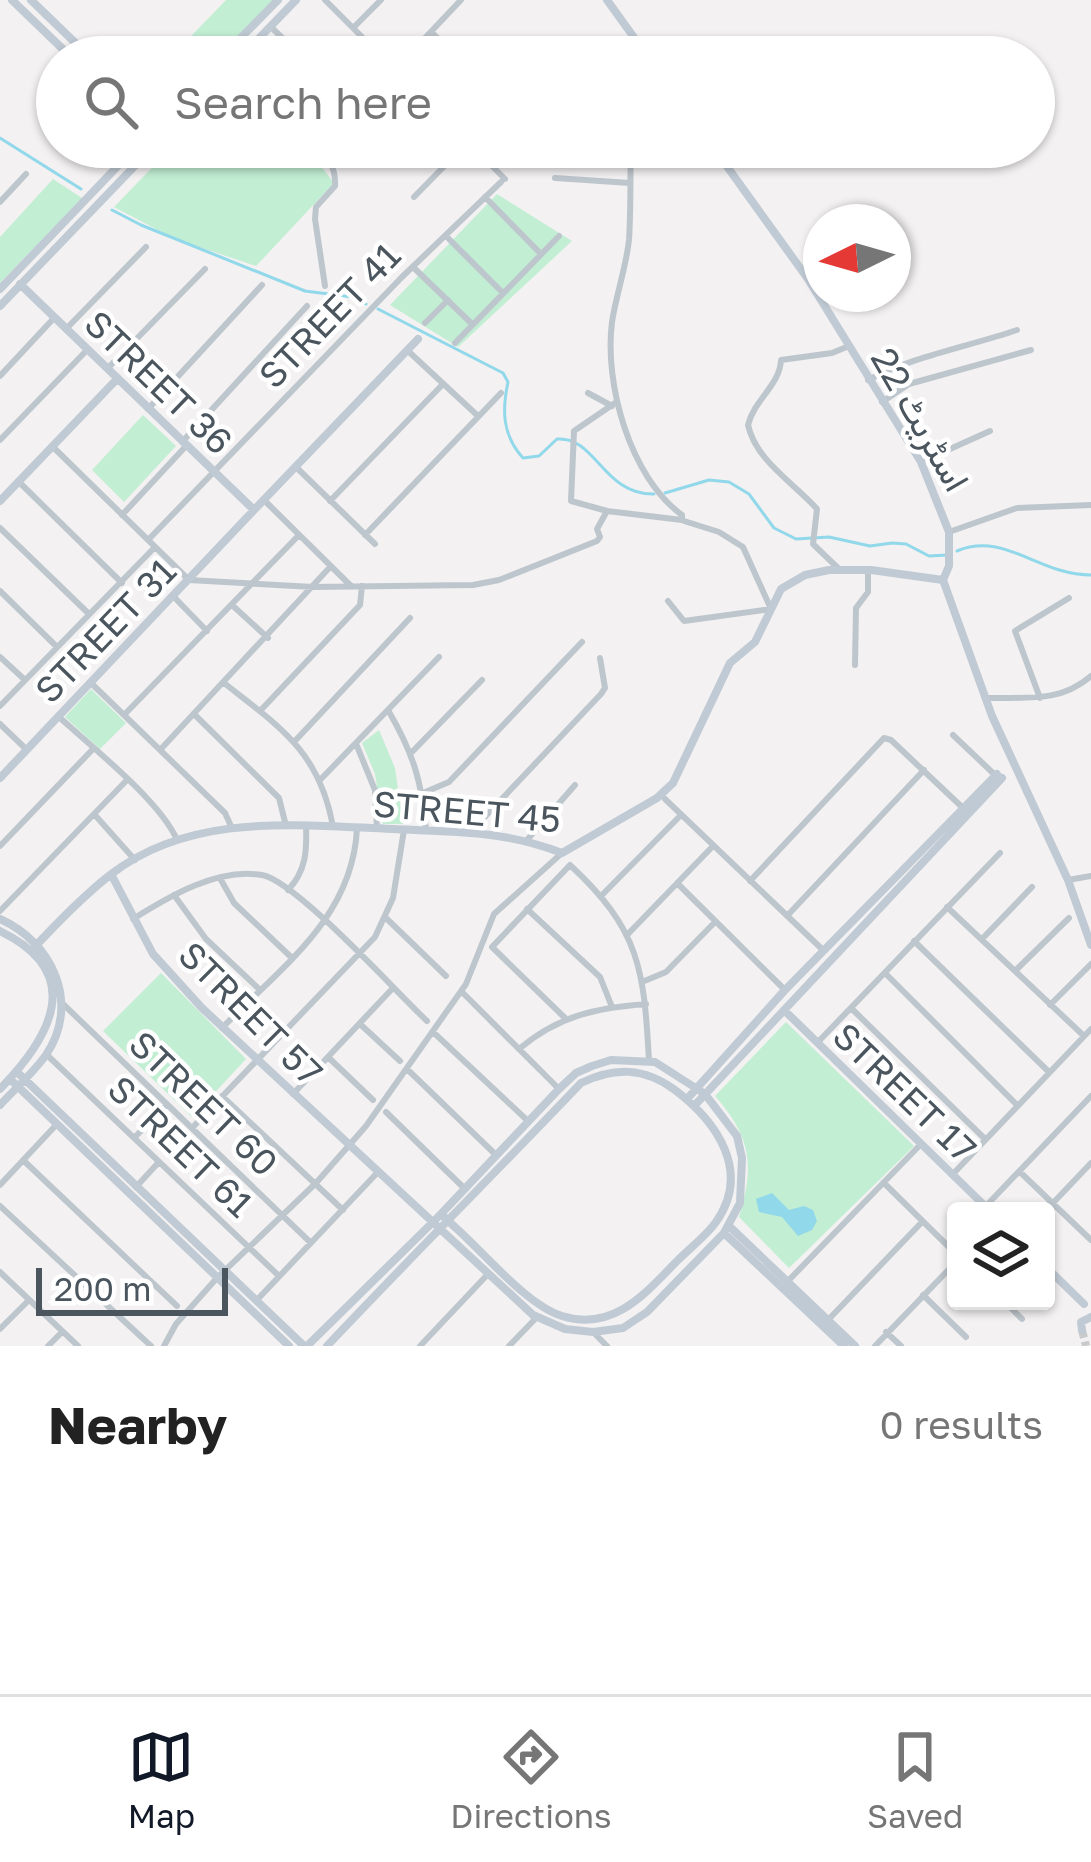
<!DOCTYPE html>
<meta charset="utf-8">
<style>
:root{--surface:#fff;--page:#f6f6f6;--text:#222;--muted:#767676;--line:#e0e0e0;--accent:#111827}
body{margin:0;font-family:"Golos Text",Vazirmatn,sans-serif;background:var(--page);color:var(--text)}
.controls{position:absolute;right:36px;bottom:36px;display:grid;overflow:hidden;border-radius:12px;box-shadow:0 3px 9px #0004}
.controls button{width:108px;height:108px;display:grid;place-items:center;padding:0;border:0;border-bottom:3px solid var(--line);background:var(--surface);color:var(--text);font:60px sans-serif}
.compass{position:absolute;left:803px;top:204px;width:108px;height:108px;border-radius:50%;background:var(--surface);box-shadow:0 3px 9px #0004;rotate:265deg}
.scale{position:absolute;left:36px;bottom:30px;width:192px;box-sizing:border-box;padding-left:12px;border:6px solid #4a555e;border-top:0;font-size:33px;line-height:42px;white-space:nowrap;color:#4a555e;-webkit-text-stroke:9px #fff;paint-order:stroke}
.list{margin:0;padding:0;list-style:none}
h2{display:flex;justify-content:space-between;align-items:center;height:156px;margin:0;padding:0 48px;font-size:51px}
h2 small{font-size:39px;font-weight:400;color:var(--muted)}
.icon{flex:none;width:66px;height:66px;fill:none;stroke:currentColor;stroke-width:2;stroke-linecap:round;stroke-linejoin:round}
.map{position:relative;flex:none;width:1091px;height:1346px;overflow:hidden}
.search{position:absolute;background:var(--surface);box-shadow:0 3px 9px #0004;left:36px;right:36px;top:36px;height:132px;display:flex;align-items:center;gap:30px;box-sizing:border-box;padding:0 42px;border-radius:66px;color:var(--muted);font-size:45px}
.sheet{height:348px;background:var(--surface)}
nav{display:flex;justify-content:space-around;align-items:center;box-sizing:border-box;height:168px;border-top:3px solid var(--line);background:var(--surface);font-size:33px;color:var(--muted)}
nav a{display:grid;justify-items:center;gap:6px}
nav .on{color:var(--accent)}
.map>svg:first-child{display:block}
</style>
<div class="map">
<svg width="1091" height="1346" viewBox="0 0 1091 1346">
<rect width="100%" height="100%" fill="#f3f1f1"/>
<path fill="#c2eed3" d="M226 0H274L219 57H171Z
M172 147H306L334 183 256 266 175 239 114 207Z
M53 179 82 198 0 283V237Z
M497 194 572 241 458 347 390 305Z
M143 415 176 446 124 502 92 470Z
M91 689 126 723 100 749 65 717Z
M379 730 395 768 403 824H383L375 774 362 743Z
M161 973 246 1059 192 1117 103 1031Z
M786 1022 914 1146 789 1268 739 1217C755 1165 751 1137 715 1096Z"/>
<path fill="#91d8ea" d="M772 1193 789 1210 804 1206 813 1210 817 1221 812 1230 798 1236 782 1217 759 1212 756 1199Z"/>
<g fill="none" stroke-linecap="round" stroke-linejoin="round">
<path stroke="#91d8ea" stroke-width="3" d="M0 138 81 189
M112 210 141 225 305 291 352 297 366 304
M378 309 503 373 508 382C502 410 502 435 523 458L539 456 557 439C596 436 603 495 654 494
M665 493 709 480 729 482 749 494 774 528 796 539 829 537 870 546 892 543 906 544 929 556 948 555
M957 551C1005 531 1038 575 1091 575"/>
<path stroke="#c9cacc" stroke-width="8" stroke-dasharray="8 4" stroke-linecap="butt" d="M1082 1330 1086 1346"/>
<path stroke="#bec6cd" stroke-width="6" d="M325 0 382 57
M270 26 302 57
M353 28 381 0
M431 32 458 57
M407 57 461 0
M317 147C329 159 336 168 335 186L316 207 315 219 325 286
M473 147 505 179
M381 160 394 147
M555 178 630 183
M414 197 463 147
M485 197 541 254
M0 202 26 174
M446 236 503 293
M413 267 471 323
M425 323 448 300
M66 329 146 247
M455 343 559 236
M407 350 478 416
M107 369 205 269
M0 376 54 318
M868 380C914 356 967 347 1017 330
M588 393 612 406
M882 402 909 384 1031 350
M148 409 262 285
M0 440 87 350
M182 442 307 306
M52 446 189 580 313 587 473 585 499 580 597 541 600 537 597 529 607 511 682 520V515C630 477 604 384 612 322 616 295 626 268 629 240 631 209 630 178 631 147
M921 462 990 431
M296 467 375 544
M18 481 122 583
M264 500 351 586
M330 501 443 384
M607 511 571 501 574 431 615 403
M122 515 186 446
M0 528 88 613
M949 532 1017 508 1091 505
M365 535 501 393
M148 540 402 277 501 182
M840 570 813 544 817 509C794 483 756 461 748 425 754 400 780 385 781 360L832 353 849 346
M0 591 57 647
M174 597 207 631
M668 601 684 621 771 609 743 547 719 532 684 521
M232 605 268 638
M0 657 25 680
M855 665 856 608 868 592V570
M91 683 225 813 231 826
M224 683C280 727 320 752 333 827
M987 698C1026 697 1060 703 1091 676
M1040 698 1015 631 1069 598
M0 706 155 547
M388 710C413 753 422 781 426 830
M260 711 360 605 362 586
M194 714 279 798 286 826
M124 715 299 535
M59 717C91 746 161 802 177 840
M0 724 27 750
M953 735 994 774
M294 742 410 618
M357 746 375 790 377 829
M160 750 331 566
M412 752 482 680
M321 779 439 657
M423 793 449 782 582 642
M665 799 824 951
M94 814 135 860
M467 831 480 822 601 694 605 688 600 658
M527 840 575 785
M0 846 93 749
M221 880 234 903 291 957
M1068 880 1091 876
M750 881 884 738 891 740 962 807
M677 883 785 990
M288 890C306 871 307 851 306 826
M174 895 206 939 260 990
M601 896 681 815
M947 907 1084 1036
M527 909 600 977 612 1007
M0 911 126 781
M787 916 924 770
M386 918 446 976
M133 919C168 897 218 867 262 875 296 881 396 992 427 1021
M628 934 713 846
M982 939 1032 887
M914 941 1049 1072
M1015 971 1069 918
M885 973 1017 1105
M642 982 666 972 715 922
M461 991 559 1089
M63 1004 311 1243
M1050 1005 1091 964
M851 1008 985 1139
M565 1018 492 947 570 865C640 930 644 969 649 1061
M360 1024 400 1061
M222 1028C281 967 353 918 357 828
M433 1032 528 1121
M818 1042 1000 853
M519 1049C558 1016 595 1008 646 1004
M47 1055 279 1276
M328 1057 373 1100
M407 1069 496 1155
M293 1094 392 989
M222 1096 343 1210
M386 1112 465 1189
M192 1128 375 937 393 898 404 830
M134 1138 167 1104
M23 1160 177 1306
M1020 1172 1091 1240
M952 1175 1091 1029
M884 1183 956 1254
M0 1185 57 1124
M136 1187 158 1163
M1053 1203 1091 1163
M0 1206 151 1346
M985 1207 1091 1096
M0 1272 78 1346
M788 1281 921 1144
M923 1295 966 1337
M256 1301 377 1173
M1004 1301 1022 1319
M828 1320 922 1222
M0 1329 29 1300
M593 1332 607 1346
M886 1332 901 1346
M48 1346 62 1332
M164 1346 176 1324 216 1279 316 1183 366 1126 466 984 494 914 562 853
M420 1346 488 1274
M509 1346 537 1317
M875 1346 956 1262"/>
<path stroke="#c0cad4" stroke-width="8" d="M12 0 71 57
M31 0 90 57
M607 0 648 57
M222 57 278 0
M241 57 296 0
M713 147 808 279 921 462 949 532V566L943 580 992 716 1068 880 1091 945
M0 289 136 147
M0 306 153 147
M0 501 117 379
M254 510 418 339
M0 778 254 510 20 284
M111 874 153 954 202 1008 533 1315 565 1329 593 1332 623 1328 647 1312 724 1233 740 1203 742 1158 737 1136 705 1094 655 1062 611 1060 592 1066 576 1073 559 1089 441 1214 432 1223 307 1346
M0 919C52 942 81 1003 46 1055 33 1073 15 1089 0 1105
M0 931C87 973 51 1037 0 1089
M31 951C55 925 82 897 110 875 191 812 297 825 392 829 455 832 502 830 562 853L657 798 673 783 730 663 755 642 781 589 805 575 829 570H871L943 580
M784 1010 990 1211
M17 1072 304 1346
M10 1079 289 1346
M687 1099 785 990 997 774
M695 1105 1002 778
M729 1226 855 1346
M724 1233 844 1346
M1046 1267 1084 1304
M1082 1330 1081 1322 1091 1317
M327 1346C411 1257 497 1171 581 1083 614 1067 644 1067 675 1090 716 1121 752 1171 716 1222 706 1236 690 1248 677 1261 645 1294 613 1332 562 1316 527 1305 485 1254 457 1229L441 1214"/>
</g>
<g text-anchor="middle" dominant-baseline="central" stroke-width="9" stroke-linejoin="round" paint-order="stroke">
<g font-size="36" fill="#4a555e" stroke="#fff">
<text transform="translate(329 315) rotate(-46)">STREET 41</text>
<text transform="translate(159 382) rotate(44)">STREET 36</text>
<text transform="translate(921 419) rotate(60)">اسٹریٹ 22</text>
<text transform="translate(105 630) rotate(-46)">STREET 31</text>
<text transform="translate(467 811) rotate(5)">STREET 45</text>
<text transform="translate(251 1013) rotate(45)">STREET 57</text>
<text transform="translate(905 1092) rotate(44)">STREET 17</text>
<text transform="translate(204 1103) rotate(44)">STREET 60</text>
<text transform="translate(181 1146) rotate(44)">STREET 61</text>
</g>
</g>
</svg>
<div class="controls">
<button><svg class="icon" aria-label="layers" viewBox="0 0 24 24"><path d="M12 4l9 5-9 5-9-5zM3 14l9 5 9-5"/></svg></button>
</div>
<svg class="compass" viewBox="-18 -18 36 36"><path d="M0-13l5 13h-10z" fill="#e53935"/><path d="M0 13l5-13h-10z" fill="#767676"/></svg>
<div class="scale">200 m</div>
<div class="search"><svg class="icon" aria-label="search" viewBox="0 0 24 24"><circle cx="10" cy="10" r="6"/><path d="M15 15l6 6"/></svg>Search here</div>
</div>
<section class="sheet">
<h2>Nearby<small>0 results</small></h2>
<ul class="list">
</ul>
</section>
<nav>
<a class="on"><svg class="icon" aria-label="map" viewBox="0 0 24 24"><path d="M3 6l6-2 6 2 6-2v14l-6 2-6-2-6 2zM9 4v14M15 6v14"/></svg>Map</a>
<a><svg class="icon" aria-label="directions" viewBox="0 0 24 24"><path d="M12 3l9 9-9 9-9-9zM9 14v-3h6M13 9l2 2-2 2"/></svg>Directions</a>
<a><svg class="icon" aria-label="saved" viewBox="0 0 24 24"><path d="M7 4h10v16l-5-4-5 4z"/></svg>Saved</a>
</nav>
